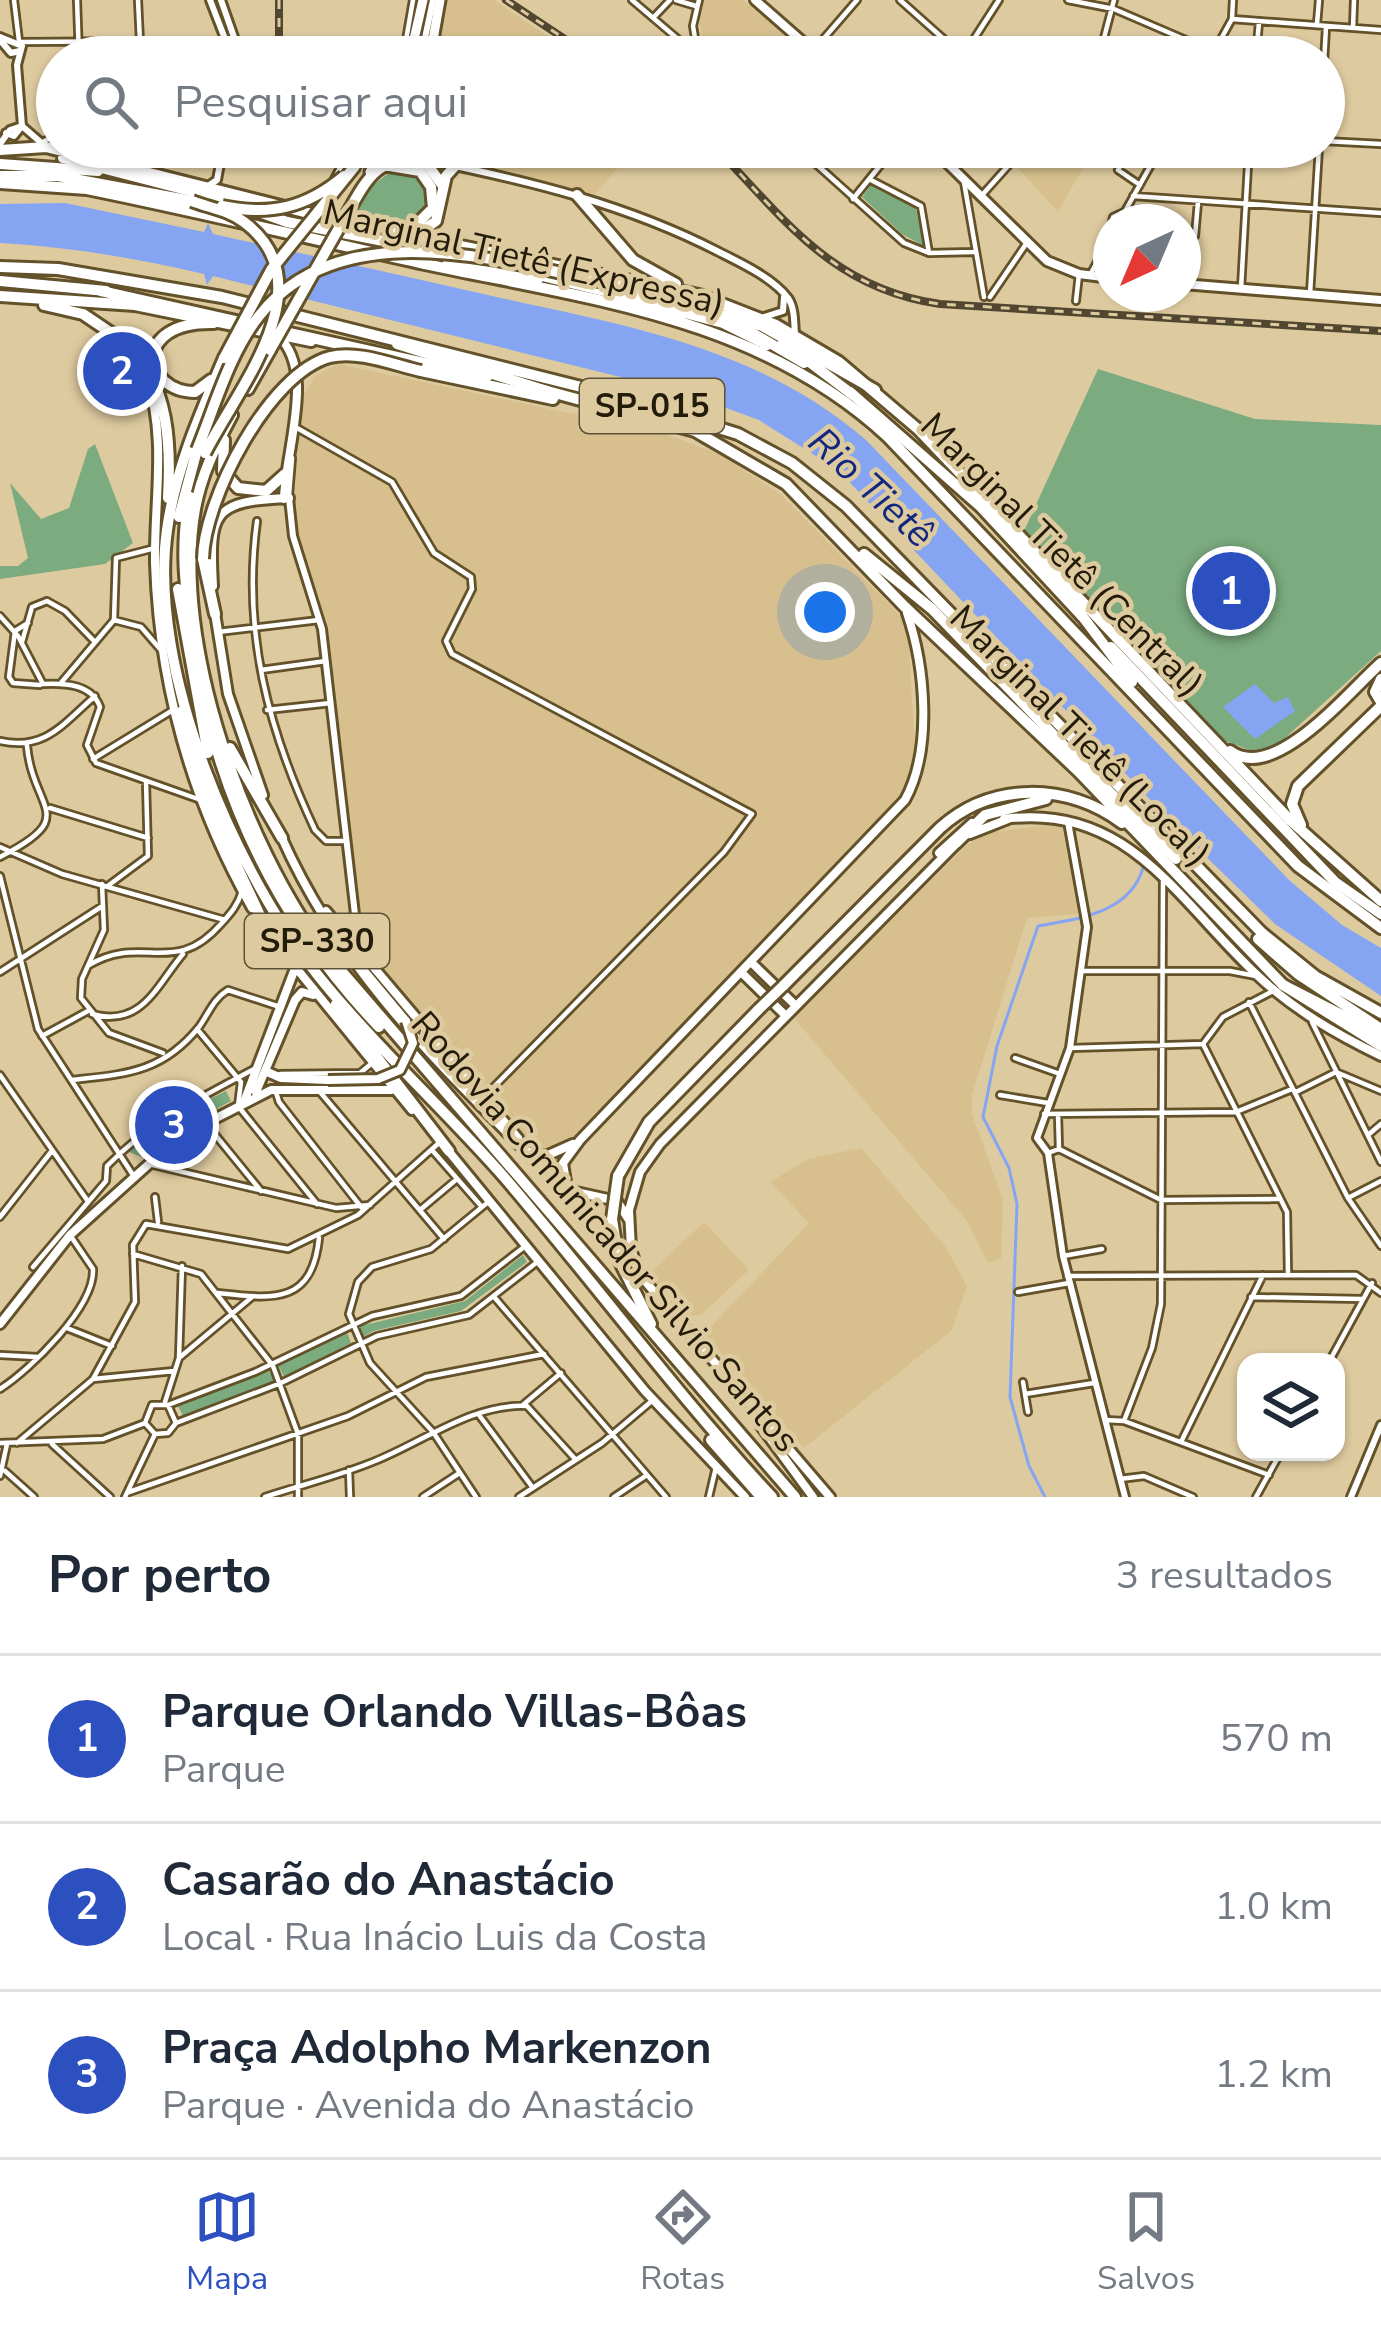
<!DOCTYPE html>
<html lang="pt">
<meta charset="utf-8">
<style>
:root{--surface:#fff;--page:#f6f6f7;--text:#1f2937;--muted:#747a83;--line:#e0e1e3;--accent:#2d50c0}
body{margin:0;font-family:"Nunito Sans",sans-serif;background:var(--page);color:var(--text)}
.controls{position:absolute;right:36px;bottom:36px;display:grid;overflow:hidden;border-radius:24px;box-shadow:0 3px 9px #0004}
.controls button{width:108px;height:108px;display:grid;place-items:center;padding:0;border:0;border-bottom:3px solid var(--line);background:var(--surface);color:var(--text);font:60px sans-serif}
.compass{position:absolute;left:1093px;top:204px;width:108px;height:108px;border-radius:50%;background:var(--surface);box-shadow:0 3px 9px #0004;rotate:224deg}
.you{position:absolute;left:825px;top:612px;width:42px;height:42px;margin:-30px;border:9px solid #fff;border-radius:50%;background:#1a73e8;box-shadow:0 0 0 18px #1a73e833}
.badge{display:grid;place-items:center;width:78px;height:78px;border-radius:50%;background:var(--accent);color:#fff;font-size:39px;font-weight:700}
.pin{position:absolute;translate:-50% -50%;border:6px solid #fff;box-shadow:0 3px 12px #0006}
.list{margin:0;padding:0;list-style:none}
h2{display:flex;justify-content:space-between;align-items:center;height:156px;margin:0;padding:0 48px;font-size:51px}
h2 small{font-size:39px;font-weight:400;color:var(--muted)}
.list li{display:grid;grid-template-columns:78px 1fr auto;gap:36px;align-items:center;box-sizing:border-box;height:168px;padding:0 48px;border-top:3px solid var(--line)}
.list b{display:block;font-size:45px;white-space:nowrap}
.list p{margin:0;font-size:39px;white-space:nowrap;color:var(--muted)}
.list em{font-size:39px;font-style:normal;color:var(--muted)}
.icon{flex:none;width:66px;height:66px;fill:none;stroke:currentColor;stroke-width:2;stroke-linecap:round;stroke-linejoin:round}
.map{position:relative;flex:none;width:1381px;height:1497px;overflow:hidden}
.search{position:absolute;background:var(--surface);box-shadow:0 3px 9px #0004;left:36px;right:36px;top:36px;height:132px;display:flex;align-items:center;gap:30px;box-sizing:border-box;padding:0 42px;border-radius:66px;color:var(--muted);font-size:45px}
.sheet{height:660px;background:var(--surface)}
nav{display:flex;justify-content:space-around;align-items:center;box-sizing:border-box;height:168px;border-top:3px solid var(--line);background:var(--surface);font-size:33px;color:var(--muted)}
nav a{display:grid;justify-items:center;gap:6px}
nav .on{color:var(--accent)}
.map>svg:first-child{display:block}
</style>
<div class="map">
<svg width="1381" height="1497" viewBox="0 0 1381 1497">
<rect width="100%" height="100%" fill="#deca9f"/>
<path fill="#d7c08d" d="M446 0H494L579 57H437Z
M704 0H743L789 39 773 57H706L699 17Z
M414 147H636L595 194 422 154Z
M1031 147 1054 152 1065 147 1085 164 1058 212 1015 165Z
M338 364 663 433 719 454 780 494 900 615 908 630 915 751 910 779 895 808 566 1148 551 1154 534 1151 363 953 327 622 295 527 292 499 302 398 316 375Z
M1061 823 1079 914 1027 918 972 1095V1114L1003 1200 1001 1259 988 1263 967 1221 793 1017 968 844 987 833Z
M861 1148 945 1246 967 1286 952 1330 804 1448 704 1334 809 1223 770 1182 808 1159Z
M704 1222 749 1270 701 1315 686 1317 677 1314 649 1274Z"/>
<path fill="#7bab7f" d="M393 170 421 179 428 209C405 231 382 221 353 216L372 186Z
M871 185 916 209 924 246 902 234 862 197Z
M1098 369 1255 419 1381 425V651L1275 747 1258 753 1222 740 1024 531Z
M95 444 133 543 105 564 0 579V566H18L28 558 10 483 41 519 69 508 88 449Z
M226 1091 231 1101 164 1137 142 1157 129 1152 167 1120Z
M523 1255 527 1262 461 1311 373 1331 360 1339 356 1327 465 1301Z
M347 1332 351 1343 284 1377 278 1365Z
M268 1370 275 1382 184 1418 178 1406Z"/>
<path fill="#85a5f3" d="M65 203 204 232 208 223 213 234C309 255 405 276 501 298 633 327 760 349 866 440L1289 880 1342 925 1381 948V996L1275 924 1186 837 1177 839V828L838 470 759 420 685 393 213 276 207 285 204 274C136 258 69 247 0 243V204Z
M1255 684 1274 703 1288 697 1295 711 1255 739 1223 707Z"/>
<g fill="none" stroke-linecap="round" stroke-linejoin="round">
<path stroke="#85a5f3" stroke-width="3" d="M1045 1497 1029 1466 1010 1397 1017 1204 1009 1168 983 1117 997 1046 1038 926C1078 919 1130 913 1143 868"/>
<defs>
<path id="minor" d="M14 0 19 41
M77 0 79 57
M138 0 140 42
M632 0 699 57
M676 0 696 6
M900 0 964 57
M1068 0 1114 9 1214 52
M653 18 670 0
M1232 19 1381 30
M1317 24 1319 0
M1353 28 1354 0
M20 42 169 41 200 57
M813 51 857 0
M698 56 693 26 699 0
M963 56 999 0
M403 57 413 0
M1099 57 1114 0
M1211 57 1232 19 1233 0
M1256 57 1259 22
M1324 63 1326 27
M1324 141 1381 144
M43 142 57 134
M797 147 904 243 929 253 974 252
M1131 147 1118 170 1140 185
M869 179 921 206 929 253
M964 182 984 297
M983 194 1025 147
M1133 196 1381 213
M853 199 895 147
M1119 222 1161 147
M1111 227 1113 217 1124 212
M1195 236 1198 202
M1090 275 1111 236
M1241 289 1249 147
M1310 294 1319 147
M990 297 1026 244
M1076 301 1079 274
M297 428 392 482 434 553 471 577 472 589 446 641 452 654 752 814 724 852 484 1097
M289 495 292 458
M257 521C242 632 268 730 315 830L326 841H343
M155 548 116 558 114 620 141 627 160 649
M0 616 18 636 43 684C65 683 92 684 100 707L87 745 96 763 198 799
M28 623 15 631 9 677 13 683 40 685
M218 632 319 620
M22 642 32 607 47 601 65 611 94 641
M261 670 326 661
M60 684 114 620
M267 710 331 703
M0 741C45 751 63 724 95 696
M93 759 173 710
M50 808 148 838
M0 847 62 874 225 920
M0 857C81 816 33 811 27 746
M0 876 38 1029 133 1175
M102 884 104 930 82 979 81 998 109 1033 163 1053
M109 885 148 856 146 782
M89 965C143 933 174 978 221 924 231 913 238 905 242 891
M1082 971H1230L1256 976
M0 972 101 907
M1249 1002 1348 1198 1381 1246
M92 1014C142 1028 156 986 183 954
M1312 1022 1381 1162
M197 1029 241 1082 238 1106 317 1204
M42 1036 88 1011
M1203 1044 1287 1212 1288 1274
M1203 1044 1223 1017 1273 991
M1071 1048 1203 1044
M1015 1058 1060 1074
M280 1074 360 1073 371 1064
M0 1075 87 1200
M72 1080C125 1074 162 1073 199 1027 209 1013 213 999 228 990L277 1006
M275 1089 279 1102 361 1207
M320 1092 444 1239
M1296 1092 1336 1072 1381 1091
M1000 1095 1048 1103
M1044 1114 1236 1112 1292 1089
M208 1126 261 1191
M1368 1135 1381 1124
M1059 1149 1161 1200 1280 1199
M432 1150 482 1207
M1048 1153 1059 1149 1058 1114
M153 1165 336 1208 370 1205
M155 1197 158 1222
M1348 1198 1381 1181
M420 1210 457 1179
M0 1217 51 1152
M133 1254 201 1274 273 1366 298 1434V1497
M1063 1256 1102 1249
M33 1267 106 1181 107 1166C151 1121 202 1097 256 1068
M1067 1276 1356 1275 1381 1293
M1018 1292 1069 1283
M218 1293C273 1299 312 1305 319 1238
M1251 1297 1362 1299
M495 1298 666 1497
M67 1328 112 1346
M0 1355 38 1357
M179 1358 252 1297
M1329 1362 1372 1283
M93 1379 135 1302 133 1245 146 1224 288 1249 358 1215 440 1142
M1023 1382 1028 1412
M0 1389C30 1370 95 1307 93 1269L70 1235
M1025 1394 1094 1383
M165 1402 179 1358 182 1266
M524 1404 561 1373
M168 1405 176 1423 168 1433 155 1434 145 1423 152 1405H168L255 1372 372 1316 461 1296 524 1247
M479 1415 533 1488
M1105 1420 1124 1421 1269 1475
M1124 1421 1152 1348 1161 1304 1163 881
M176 1423 281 1383 377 1336 469 1315 536 1263
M1181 1442 1263 1275
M0 1443 103 1439 145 1423
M17 1443 93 1379 174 1371
M52 1444 110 1497
M349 1470 350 1497
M5 1471 34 1497
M0 1476 7 1444
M1120 1479 1144 1476 1193 1497
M129 1492 348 1416 426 1377 544 1354
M125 1497 155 1434
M265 1497C301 1485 339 1476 375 1461 423 1442 473 1403 527 1406L576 1460
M423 1497 458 1474
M476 1497 433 1432 370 1363 349 1314 358 1282 372 1267 431 1249 487 1203
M519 1497 602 1443 653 1400
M614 1497 647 1475
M709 1497 716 1467
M1256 1497 1281 1452"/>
<path id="tertiary" d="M210 0 232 57
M221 0 241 57
M0 37 22 46 17 65 22 126
M0 40 11 53 20 51
M421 57 433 0
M22 126 45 146
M6 133 14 136 22 126
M0 144 10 130 22 126
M427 160C529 181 626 204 719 252 741 263 773 278 788 298 795 308 794 323 795 335
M334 181 352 147
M208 186 217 180 223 147
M764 317 783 311 784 297
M289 498 293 536 322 629 359 949
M1068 822 1087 927 1070 1048 1037 1138 1048 1153 1063 1256 1125 1497
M1351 1497 1381 1425"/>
<path id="secondary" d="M755 0 820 57
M931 147 1047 261 1079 274 1111 278
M1183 284 1381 300
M277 335C317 369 285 450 284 499
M147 378C167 441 154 499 155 563 159 687 191 800 252 908
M213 586C209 512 212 501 289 498
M215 613 228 694 263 795
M1004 819C1128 802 1178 901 1257 975 1294 1010 1336 1034 1381 1056
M970 834 1008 819
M281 836C344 978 444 1068 550 1176L576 1192 617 1201 629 1220
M939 853 972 823
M326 911 518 1138
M266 931 412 1110
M752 963 795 1005
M361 967 406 1021
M742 973 785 1015
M265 1071 281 1078 328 1080
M256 1092 295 1000 302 992 313 995
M244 1102 294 971
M446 1148 645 1391 745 1497
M530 1152 546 1156 573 1144
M567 1188 563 1163 580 1140 905 800C933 749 925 666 907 613
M0 1324 70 1235 179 1137 271 1090H391
M761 1426 813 1497
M830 1497 639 1274 631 1249 629 1210 640 1172 660 1144 958 842"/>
<path id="primary" d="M410 57 423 0
M430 57 440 0
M355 166 365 147
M370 172 383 147"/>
<path id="trunk" d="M0 150 46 147 364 227
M63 158 225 200 287 222 434 251
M424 160 443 186
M577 195 633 260 676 284
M388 231 699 295 776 325 839 362 919 430 1290 820 1381 901
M419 233 436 221 446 176 455 166
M534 274 620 295
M101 291 487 377
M0 296 135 305 311 341
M44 305 83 314 129 345
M732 321 804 363
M421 371 553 399
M540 389 695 431 786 484 904 606 1079 772 1283 985 1381 1046
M850 392 981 507 1082 616
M864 554 932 609 1100 783
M203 559 215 614
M1111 647 1335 882 1381 914
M1381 679 1375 692 1381 702
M1230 751C1274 784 1348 692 1381 663
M1301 825 1292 804 1298 786 1381 706
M956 843 985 815 1046 799
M783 986 940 828C992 781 1068 783 1122 823
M618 1176 649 1122 759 1009
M612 1219 618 1258 651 1324"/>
<path id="motorway" d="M0 164 98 171
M0 176H58L192 201
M0 183 87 189C200 212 312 239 425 264 589 299 758 317 887 436L1298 866 1381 928
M348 212C367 179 376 159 418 158
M359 226 413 228 433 208 431 187 420 171 384 165
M448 262 539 278
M0 267 58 269 222 297 617 396 738 434 792 463 846 506 1262 933 1315 976 1381 1013
M0 281 106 291
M609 283 762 326 875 390
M612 294 723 323 767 345
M783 342 853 395
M397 344 547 391
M129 345C169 387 171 444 168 498
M224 358C201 412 175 470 167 530 147 670 236 877 325 984 380 1051 446 1111 504 1177 595 1283 677 1395 772 1497
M211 380 195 392C143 392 130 321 214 323
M248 389 270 350
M232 415C216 445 201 475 195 509 171 642 245 846 325 952L795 1497
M224 440 223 471 238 488 266 491 285 474
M190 497C179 547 186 593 193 643 215 791 276 919 379 1027
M179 517 197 450
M178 589 208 753
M1080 613 1132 682
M182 711 210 808 269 935
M230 748 282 838
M1096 778 1176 859
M1258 939 1298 974 1381 1029
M1283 985 1381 1035
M336 1004 449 1151
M711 1440 761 1497"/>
</defs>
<use href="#minor" stroke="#625129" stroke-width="10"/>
<use href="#tertiary" stroke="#625129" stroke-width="12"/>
<use href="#secondary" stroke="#625129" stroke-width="14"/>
<use href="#primary" stroke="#625129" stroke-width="15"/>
<use href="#trunk" stroke="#625129" stroke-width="16"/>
<use href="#motorway" stroke="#625129" stroke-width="16"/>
<use href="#minor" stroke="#fff" stroke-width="4.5"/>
<use href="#tertiary" stroke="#fff" stroke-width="6"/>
<use href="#secondary" stroke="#fff" stroke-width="8"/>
<use href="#primary" stroke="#fff" stroke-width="9"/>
<use href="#trunk" stroke="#fff" stroke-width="10"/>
<use href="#motorway" stroke="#fff" stroke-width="10"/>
<defs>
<path id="rail" d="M279 0V57
M506 0 592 57
M715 147C785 220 833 289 940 304L1381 331"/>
</defs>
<use href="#rail" stroke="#51462f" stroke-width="8"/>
<use href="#rail" stroke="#deca9f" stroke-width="3" stroke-dasharray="9" stroke-linecap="butt"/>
<defs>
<path id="secondary-bridge" d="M328 1080 378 1079 400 1070 413 1043 406 1021"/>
<path id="trunk-bridge" d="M203 559C204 499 269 373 330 357 358 350 394 365 421 371
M759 1009 783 986
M612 1219 618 1176"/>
<path id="motorway-bridge" d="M192 201C210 208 228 210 244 222 327 284 238 388 205 453
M222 206C270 216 306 208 344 176
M270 350 348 212
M224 358 271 270 355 166
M197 450C215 406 229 354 259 316 341 212 500 261 609 283"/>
</defs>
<use href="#secondary-bridge" stroke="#625129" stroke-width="14" stroke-linecap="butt"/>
<use href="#trunk-bridge" stroke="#625129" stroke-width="16" stroke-linecap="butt"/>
<use href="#motorway-bridge" stroke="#625129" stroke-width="16" stroke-linecap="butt"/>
<use href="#secondary-bridge" stroke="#fff" stroke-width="8"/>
<use href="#trunk-bridge" stroke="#fff" stroke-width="10"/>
<use href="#motorway-bridge" stroke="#fff" stroke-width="10"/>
</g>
<g text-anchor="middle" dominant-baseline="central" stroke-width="9" stroke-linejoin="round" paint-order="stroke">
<g fill="#deca9f" stroke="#5c5037" stroke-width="3">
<rect x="580" y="379" width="144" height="54" rx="9"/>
<rect x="245" y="914" width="144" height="54" rx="9"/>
</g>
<g font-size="33" font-weight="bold" fill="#241c0b">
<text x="652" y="406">SP-015</text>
<text x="317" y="941">SP-330</text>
</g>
<g font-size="36" fill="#241c0b" stroke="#deca9f">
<text transform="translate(524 258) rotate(13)">Marginal Tietê (Expressa)</text>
<text transform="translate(1062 555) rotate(45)">Marginal Tietê (Central)</text>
<text transform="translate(1080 736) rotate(45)">Marginal Tietê (Local)</text>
<text transform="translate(605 1232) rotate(49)">Rodovia Comunicador Silvio Santos</text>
</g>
<g font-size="39" font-style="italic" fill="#122880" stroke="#deca9f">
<text transform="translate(871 488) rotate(43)">Rio Tietê</text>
</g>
</g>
</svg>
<div class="controls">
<button><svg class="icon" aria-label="layers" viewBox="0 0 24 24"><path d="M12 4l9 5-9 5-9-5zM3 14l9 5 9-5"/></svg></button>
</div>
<svg class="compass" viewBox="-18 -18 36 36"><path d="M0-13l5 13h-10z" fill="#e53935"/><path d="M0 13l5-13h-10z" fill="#747a83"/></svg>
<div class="you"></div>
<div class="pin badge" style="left:1231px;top:591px">1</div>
<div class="pin badge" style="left:122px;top:371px">2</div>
<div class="pin badge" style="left:174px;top:1125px">3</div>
<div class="search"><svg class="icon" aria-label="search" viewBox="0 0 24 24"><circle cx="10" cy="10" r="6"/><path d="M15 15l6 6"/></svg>Pesquisar aqui</div>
</div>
<section class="sheet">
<h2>Por perto<small>3 resultados</small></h2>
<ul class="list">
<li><span class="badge">1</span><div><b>Parque Orlando Villas-Bôas</b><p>Parque</p></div><em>570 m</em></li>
<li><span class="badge">2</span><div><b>Casarão do Anastácio</b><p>Local · Rua Inácio Luis da Costa</p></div><em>1.0 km</em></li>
<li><span class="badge">3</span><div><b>Praça Adolpho Markenzon</b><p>Parque · Avenida do Anastácio</p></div><em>1.2 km</em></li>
</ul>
</section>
<nav>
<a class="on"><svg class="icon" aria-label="map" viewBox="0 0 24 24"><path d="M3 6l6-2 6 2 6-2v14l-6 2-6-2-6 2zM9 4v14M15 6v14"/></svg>Mapa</a>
<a><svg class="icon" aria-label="directions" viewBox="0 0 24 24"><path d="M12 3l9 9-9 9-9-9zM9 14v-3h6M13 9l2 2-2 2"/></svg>Rotas</a>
<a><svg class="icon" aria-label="saved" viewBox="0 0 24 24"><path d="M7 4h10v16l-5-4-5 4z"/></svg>Salvos</a>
</nav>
